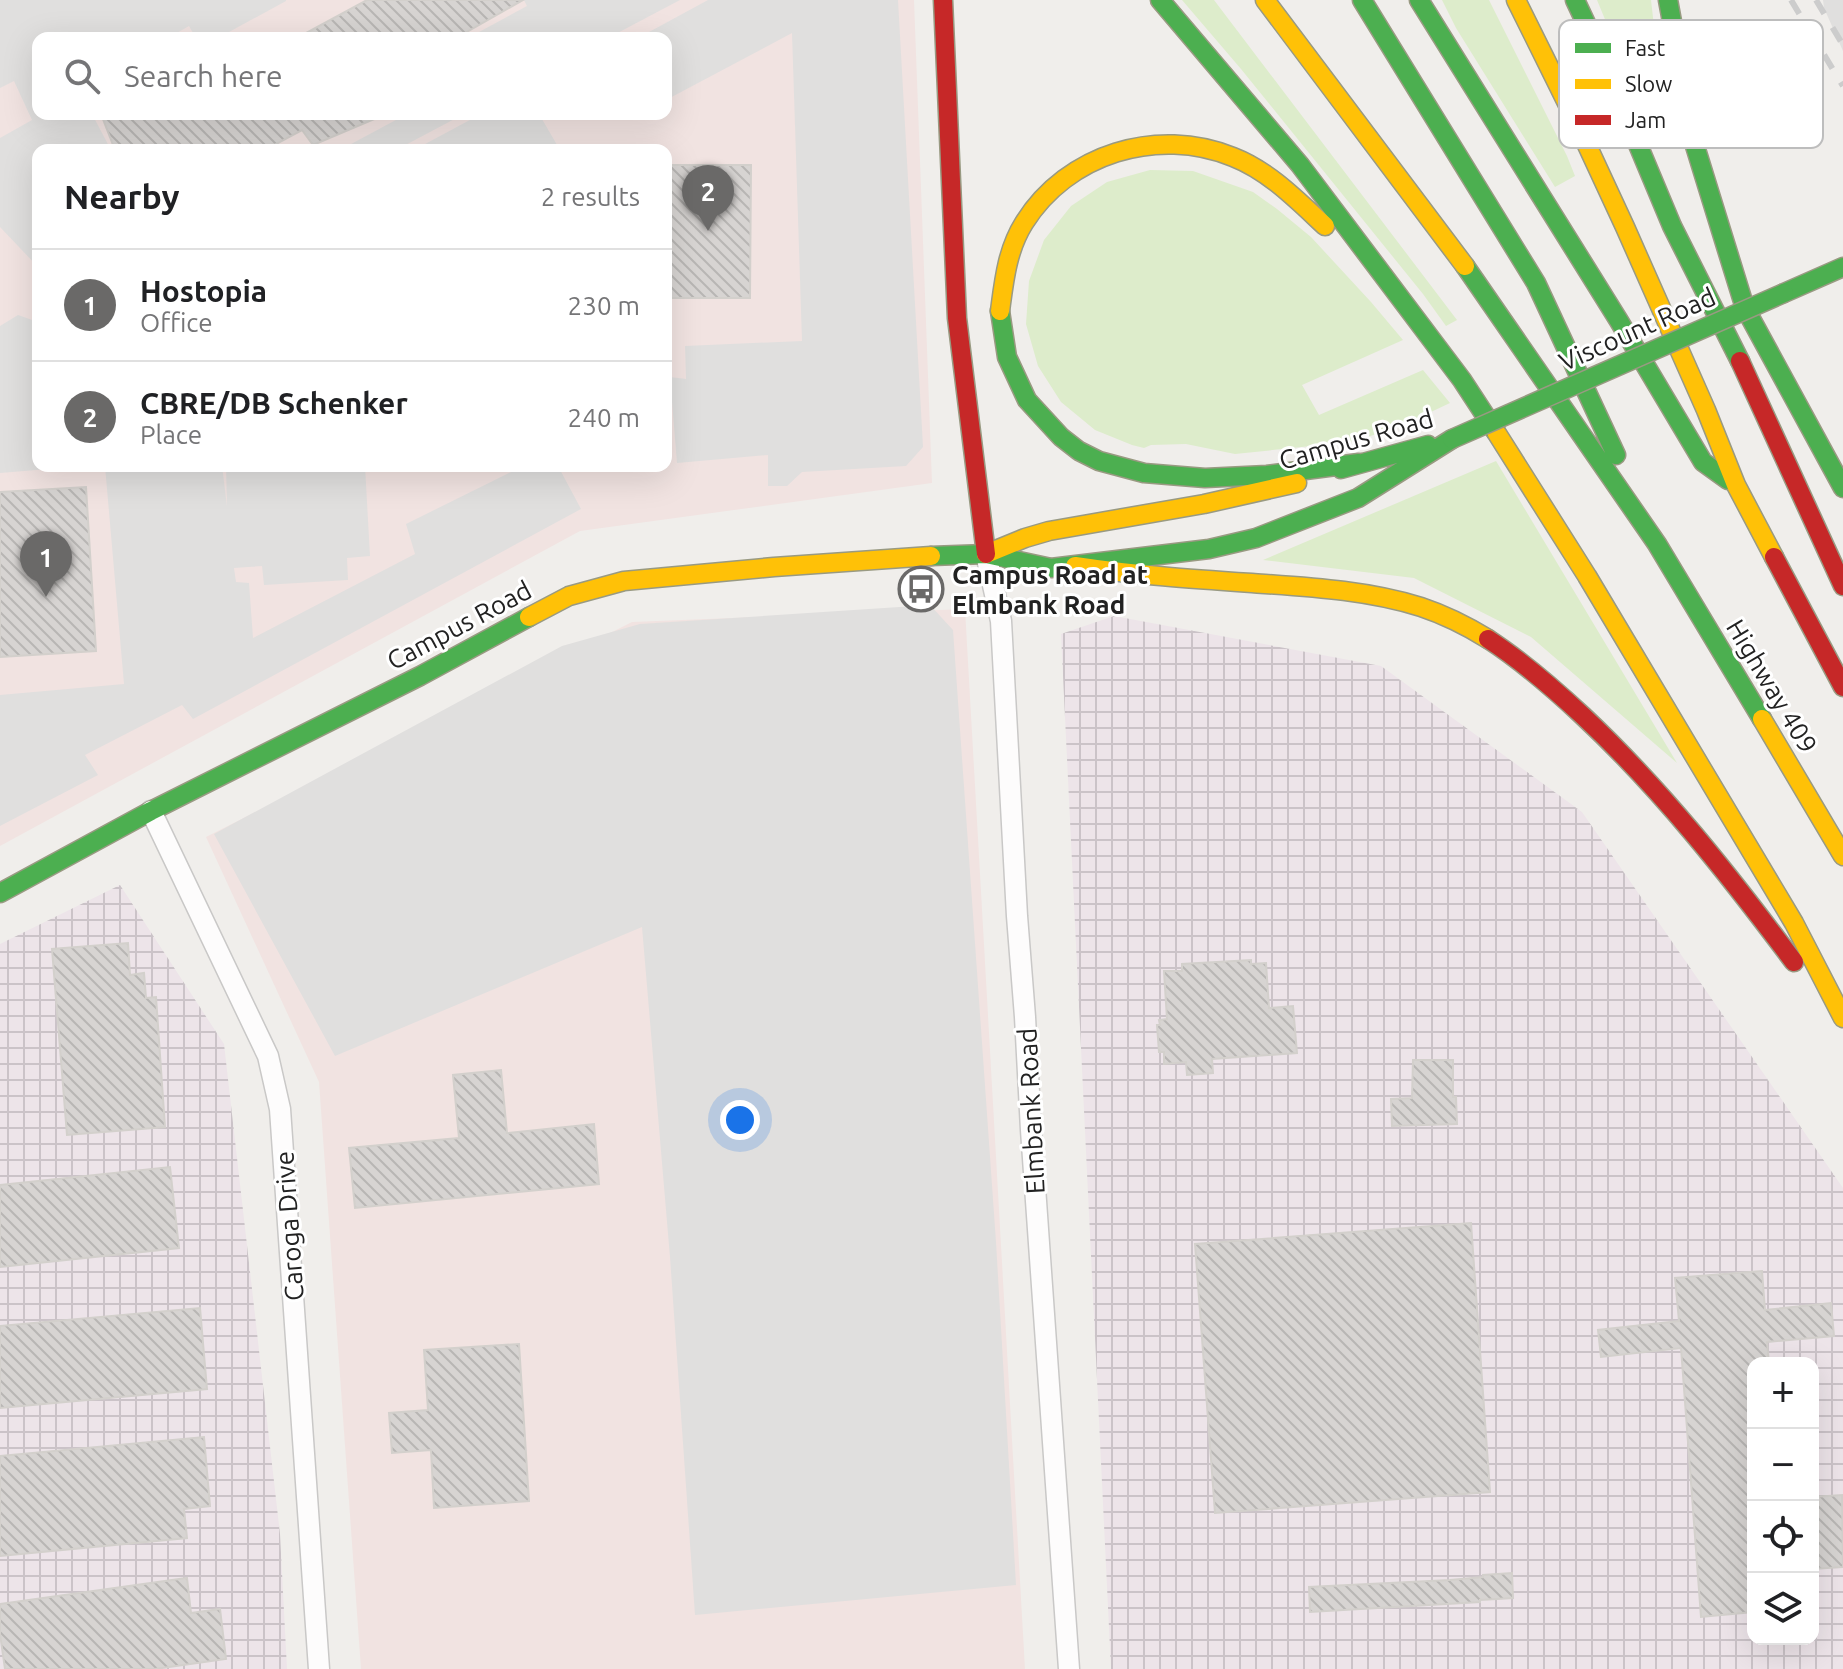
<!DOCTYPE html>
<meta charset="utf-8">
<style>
body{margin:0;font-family:Ubuntu,sans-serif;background:#f6f6f6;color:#202124}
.controls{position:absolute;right:24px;bottom:24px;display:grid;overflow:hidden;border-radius:16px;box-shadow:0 8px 32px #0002}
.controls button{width:72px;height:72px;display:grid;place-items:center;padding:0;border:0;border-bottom:2px solid #e0e0e0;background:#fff;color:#202124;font:40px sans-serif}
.you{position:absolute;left:740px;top:1120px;width:28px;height:28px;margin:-20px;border:6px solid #fff;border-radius:50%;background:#1a73e8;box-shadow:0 0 0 12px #1a73e833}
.badge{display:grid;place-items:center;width:52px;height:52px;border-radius:50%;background:#6a6968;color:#fff;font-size:26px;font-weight:700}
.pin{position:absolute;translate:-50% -66px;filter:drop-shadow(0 2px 4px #0008)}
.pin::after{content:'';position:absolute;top:42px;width:28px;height:24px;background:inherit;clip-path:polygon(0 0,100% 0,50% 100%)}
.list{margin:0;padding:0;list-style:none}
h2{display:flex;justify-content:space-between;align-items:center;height:104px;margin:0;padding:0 32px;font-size:34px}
h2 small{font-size:26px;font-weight:400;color:#757577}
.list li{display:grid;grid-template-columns:52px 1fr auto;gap:24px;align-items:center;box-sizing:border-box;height:112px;padding:0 32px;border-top:2px solid #e0e0e0}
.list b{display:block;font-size:30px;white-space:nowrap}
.list p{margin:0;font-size:26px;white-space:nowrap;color:#757577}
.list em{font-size:26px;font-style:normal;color:#757577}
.icon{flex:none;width:44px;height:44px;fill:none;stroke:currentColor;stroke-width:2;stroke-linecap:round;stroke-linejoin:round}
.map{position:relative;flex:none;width:1843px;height:1669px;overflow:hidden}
.search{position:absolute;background:#fff;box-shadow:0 8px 32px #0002;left:32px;top:32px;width:640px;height:88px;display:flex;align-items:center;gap:20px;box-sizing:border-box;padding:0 28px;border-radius:16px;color:#757577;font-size:30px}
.panel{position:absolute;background:#fff;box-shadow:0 8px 32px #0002;left:32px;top:144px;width:640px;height:328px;border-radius:16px}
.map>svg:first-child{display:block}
.commercial{fill:#f1e3e1;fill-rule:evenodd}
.industrial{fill:url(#industrial-grid);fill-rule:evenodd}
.grass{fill:#ddeccb}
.parking{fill:#e0dfde}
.building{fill:url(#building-back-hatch);stroke:#d3d0cc;stroke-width:2}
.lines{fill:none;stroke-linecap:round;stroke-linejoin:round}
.street-casing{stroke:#c9c8c7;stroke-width:23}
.fast-casing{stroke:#999a82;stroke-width:21}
.slow-casing{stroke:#999a82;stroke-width:21}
.jam-casing{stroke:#999a82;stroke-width:21}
.street{stroke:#fdfcfc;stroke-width:20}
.fast{stroke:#4caf50;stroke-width:18}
.slow{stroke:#ffc107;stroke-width:18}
.jam{stroke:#c62828;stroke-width:18}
.rail{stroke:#ccc;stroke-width:6;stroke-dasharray:16 16;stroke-linecap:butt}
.fast-bridge-casing{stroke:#999a82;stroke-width:21;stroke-linecap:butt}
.fast-bridge{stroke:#4caf50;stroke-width:18}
.labels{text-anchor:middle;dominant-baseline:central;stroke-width:6;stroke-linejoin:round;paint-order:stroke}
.street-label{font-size:26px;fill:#222;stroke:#fff}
.poi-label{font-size:26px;font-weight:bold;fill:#222;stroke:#fff;text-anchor:start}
.key{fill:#fff;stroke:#bdbdbd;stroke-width:2}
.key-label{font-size:22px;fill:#222}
</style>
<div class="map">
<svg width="1843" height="1669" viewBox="0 0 1843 1669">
<defs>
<pattern id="industrial-grid" width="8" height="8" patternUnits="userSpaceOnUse" patternTransform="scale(2)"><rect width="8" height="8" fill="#ede4e9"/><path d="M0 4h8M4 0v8" fill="none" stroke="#cbc3c8"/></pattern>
<pattern id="building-back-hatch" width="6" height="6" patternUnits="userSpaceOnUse" patternTransform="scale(2)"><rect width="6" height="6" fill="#d7d4d2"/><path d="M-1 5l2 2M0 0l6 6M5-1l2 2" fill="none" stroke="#b8b6b4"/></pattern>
</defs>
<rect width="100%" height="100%" fill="#f0eeeb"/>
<!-- commercial -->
<path class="commercial" d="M0 0H914L932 483 580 531 0 846ZM38 38H666V114H38ZM38 150H666V466H38Z
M965 609 1025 1669H361L319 1082 206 837 632 622Z"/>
<!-- industrial -->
<path class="industrial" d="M1114 616 1381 666 1582 812 1843 1188V1669H1111L1061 634ZM1753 1363H1813V1639H1753Z
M120 885 224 1044 280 1534 287 1669H0V944Z"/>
<!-- grass -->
<path class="grass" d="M1182 0H1214L1457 320 1446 326 1423 294 1241 69Z
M1442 0H1489L1567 156 1575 176 1555 187 1456 28Z
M1597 0H1651L1659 70 1671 130 1652 133Z
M1150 170 1193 171 1253 192 1277 209 1311 237 1371 302 1403 340 1302 385 1319 415 1423 370 1450 403 1397 428 1350 442 1235 454 1186 444 1151 445 1144 448 1132 445 1095 430 1061 402 1038 366 1026 324 1029 281 1044 240 1071 206 1107 182Z
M1496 461 1677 763 1531 637 1414 578 1263 560Z"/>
<!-- parking -->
<path class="parking" d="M0 0H286V1L218 38H196L189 26 168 38H38V114H92L111 150H38V267L0 227V138L32 120 14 81 0 88Z
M524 0H680L608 38H468L527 6Z
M708 0H898L923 447 906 466 802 472 787 486H768V455L677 463 670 377 686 379 685 346 802 341 792 33 666 100V38H638Z
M1823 0H1843V51L1824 8Z
M407 114H464L396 150H340Z
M481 114H539L560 150H414Z
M18 315 38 322V466H84L0 473V326Z
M105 466H222L227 506 226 466H365L370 556 347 558 348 580 264 585 262 566 234 568 236 582 249 583 253 638 415 554 406 524 523 466H558L581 509 193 719 182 705 85 755 98 775 0 826V695L124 684Z
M930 605 953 630 996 1242 1016 1585 695 1615 670 1257 642 927 335 1056 214 834 562 646 640 624Z"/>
<!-- building -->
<path class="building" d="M367 0H523L456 38H297Z
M101 114H386L313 145 302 130 265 150H115Z
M666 165H751L750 298H666Z
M86 487 96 651 0 657V492Z
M128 943 130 975 144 973 146 998 156 997 165 1127 67 1135 52 949Z
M1251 960V964L1266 963 1269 1008 1293 1006 1297 1053 1212 1059 1213 1073 1187 1075 1186 1062 1164 1064V1052H1159L1157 1025H1160L1159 1020 1167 1019 1164 971H1182V964Z
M1413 1060H1453V1097H1456L1457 1124 1392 1126 1391 1099 1412 1098Z
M501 1070 507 1133 594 1124 599 1184 355 1208 349 1148 459 1138 453 1075Z
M170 1167 179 1248 0 1267V1185Z
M1471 1223 1490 1492 1215 1513 1195 1244Z
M1762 1271 1765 1310 1831 1303 1834 1336 1767 1342 1769 1363H1753V1612L1701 1617 1681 1348 1601 1357 1598 1330 1679 1321 1675 1278Z
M200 1308 207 1389 0 1408V1326Z
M519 1344 529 1501 434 1508 431 1450 392 1453 389 1413 428 1410 424 1350Z
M204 1437 210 1506 184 1509 187 1538 0 1556V1456Z
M1842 1495 1843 1567 1813 1569V1497Z
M1512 1573 1513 1598 1480 1600V1602L1310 1612 1309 1587 1450 1580 1483 1577V1575Z
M187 1578 191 1613 220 1609 226 1659 155 1669H5L0 1634V1604Z"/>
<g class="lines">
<!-- street casing -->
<g class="street-casing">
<path id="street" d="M986 554 1001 621 1017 916 1025 1017 1031 1130 1069 1669
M151 811 268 1056 280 1109 319 1669"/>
</g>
<!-- fast casing -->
<g class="fast-casing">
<path id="fast" d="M1160 0 1300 165 1462 380 1496 432
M1362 0 1536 283 1616 455
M1419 0 1619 321 1703 462 1728 480
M1575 0 1598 49 1672 226 1740 361
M1668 0 1695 146 1745 308 1843 488
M1465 266 1657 544 1762 719
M1784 293 1843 267
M1000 311 1007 357 1027 400 1061 437 1079 451 1099 461 1144 473 1205 478 1267 475 1359 463
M1341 469 1428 445
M931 556 986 554 1051 568 1209 549 1256 538 1358 498 1452 439
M0 893 151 811 420 676 529 617"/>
</g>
<!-- slow casing -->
<g class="slow-casing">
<path id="slow" d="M1265 0 1465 266
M1516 0 1574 117 1625 227 1706 410 1736 485 1774 557
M1000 311C1004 281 1007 250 1024 223 1067 154 1157 126 1233 157 1269 171 1297 200 1325 226
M1496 432 1587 576 1794 923 1843 1018
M986 554 1025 538 1049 531 1204 504 1297 483
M1075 566C1134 575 1193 579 1252 583 1308 587 1367 590 1421 607 1445 615 1467 626 1488 639
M529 617 569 596 624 581 774 567 931 556
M1762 719 1843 856"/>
</g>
<!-- jam casing -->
<g class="jam-casing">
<path id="jam" d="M943 0 957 318 986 554
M1740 361 1843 586
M1774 557 1843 687
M1488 639C1522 661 1553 688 1583 716 1662 790 1729 875 1794 962"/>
</g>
<!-- street -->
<use href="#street" class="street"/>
<!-- fast -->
<use href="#fast" class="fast"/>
<!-- slow -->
<use href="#slow" class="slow"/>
<!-- jam -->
<use href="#jam" class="jam"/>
<!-- rail -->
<path class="rail" d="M1791 0 1843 86
M1816 0 1843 45"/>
<!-- fast-bridge casing -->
<g class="fast-bridge-casing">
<path id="fast-bridge" d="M1452 439 1784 293"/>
</g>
<!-- fast-bridge -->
<use href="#fast-bridge" class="fast-bridge"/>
</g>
<!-- icons -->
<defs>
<g id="bus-ring" transform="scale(2.3)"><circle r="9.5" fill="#fff" stroke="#6a6968" stroke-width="1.5"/><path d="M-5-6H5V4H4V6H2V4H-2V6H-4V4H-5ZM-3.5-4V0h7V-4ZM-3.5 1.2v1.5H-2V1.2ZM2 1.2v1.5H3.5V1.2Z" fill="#6a6968"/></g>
</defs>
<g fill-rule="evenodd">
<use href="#bus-ring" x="921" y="589"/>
</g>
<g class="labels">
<!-- street labels -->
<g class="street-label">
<text transform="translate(1637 329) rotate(-24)">Viscount Road</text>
<text transform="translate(1356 439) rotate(-16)">Campus Road</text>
<text transform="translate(459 625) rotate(-28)">Campus Road</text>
<text transform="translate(1772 686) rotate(59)">Highway 409</text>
<text transform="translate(1031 1111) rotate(-93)">Elmbank Road</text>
<text transform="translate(289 1226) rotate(-94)">Caroga Drive</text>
</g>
<!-- poi labels -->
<g class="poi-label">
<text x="952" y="574">Campus Road at<tspan x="952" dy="30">Elmbank Road</tspan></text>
</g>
</g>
<!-- legend -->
<rect x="1559" y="20" width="264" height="128" rx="12" class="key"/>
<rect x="1575" y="43" width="36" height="10" fill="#4caf50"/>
<rect x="1575" y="79" width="36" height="10" fill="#ffc107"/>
<rect x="1575" y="115" width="36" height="10" fill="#c62828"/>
<g class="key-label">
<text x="1625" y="56">Fast</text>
<text x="1625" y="92">Slow</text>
<text x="1625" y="128">Jam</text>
</g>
</svg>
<div class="controls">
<button>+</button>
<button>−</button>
<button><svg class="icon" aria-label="locate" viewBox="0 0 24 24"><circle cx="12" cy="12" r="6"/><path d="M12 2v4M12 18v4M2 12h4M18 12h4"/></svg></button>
<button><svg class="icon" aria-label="layers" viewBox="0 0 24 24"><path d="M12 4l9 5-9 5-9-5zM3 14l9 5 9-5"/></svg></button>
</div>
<div class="you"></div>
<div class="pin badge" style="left:46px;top:597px">1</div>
<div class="pin badge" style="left:708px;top:231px">2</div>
<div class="search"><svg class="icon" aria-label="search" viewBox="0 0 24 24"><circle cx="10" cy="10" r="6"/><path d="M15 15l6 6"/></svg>Search here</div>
<section class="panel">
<h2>Nearby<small>2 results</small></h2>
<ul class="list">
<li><span class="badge">1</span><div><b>Hostopia</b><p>Office</p></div><em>230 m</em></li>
<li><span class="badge">2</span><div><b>CBRE/DB Schenker</b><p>Place</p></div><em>240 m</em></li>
</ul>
</section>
</div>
